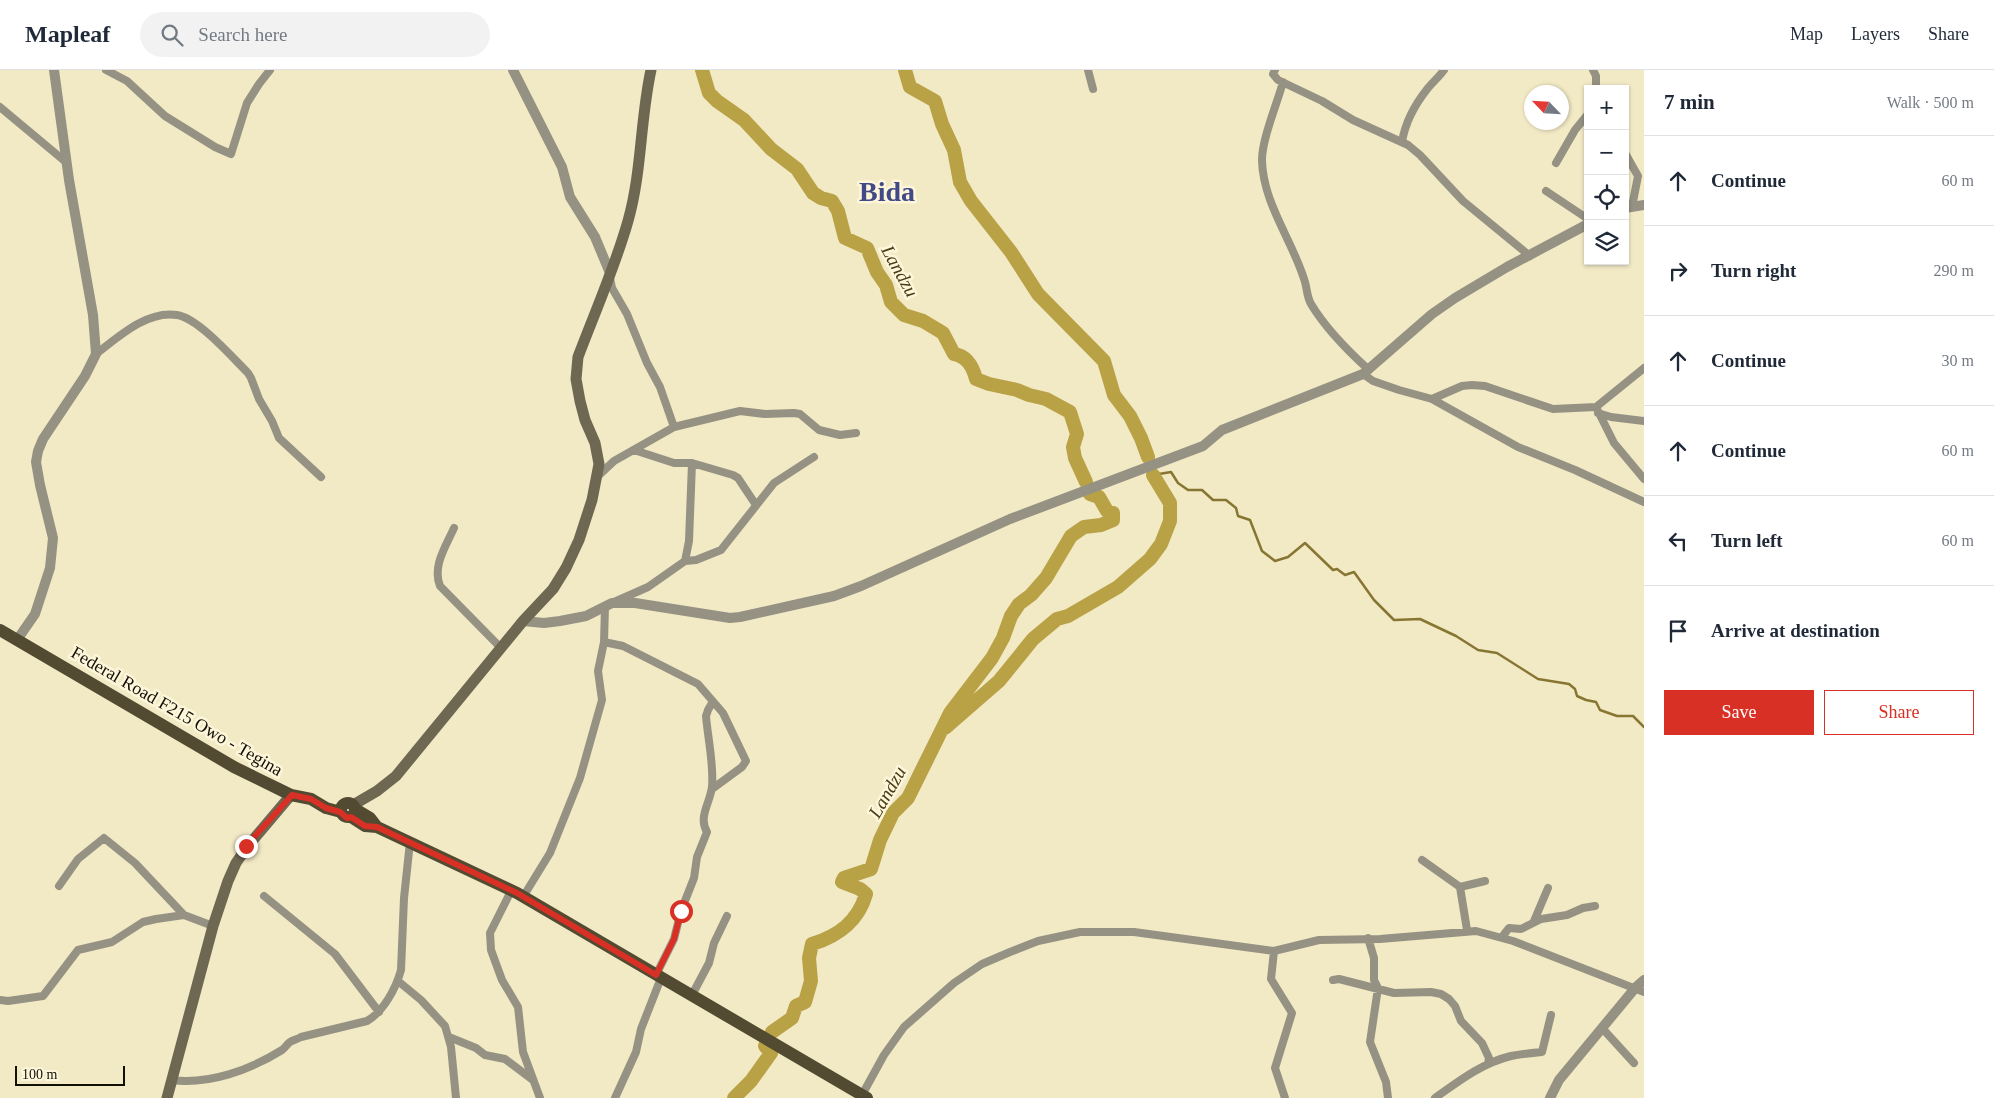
<!DOCTYPE html>
<meta charset="utf-8">
<style>
body{margin:0;font-family:Georgia,serif;background:#f2f2f3;color:#1f2937}
.controls{position:absolute;right:15px;top:15px;display:grid;overflow:hidden;border-radius:0px;box-shadow:0 1px 4px #0004}
.controls button{width:45px;height:45px;display:grid;place-items:center;padding:0;border:0;border-bottom:1px solid #e0e1e3;background:#fff;color:#1f2937;font:25px sans-serif}
.compass{position:absolute;left:1524px;top:15px;width:45px;height:45px;border-radius:50%;background:#fff;box-shadow:0 1px 4px #0004;rotate:295deg}
.scale{position:absolute;left:15px;bottom:12px;width:110px;box-sizing:border-box;padding-left:5px;border:2px solid #120f04;border-top:0;font-size:14px;line-height:18px;white-space:nowrap;color:#120f04;-webkit-text-stroke:4px #fef6da;paint-order:stroke}
.stop{position:absolute;width:15px;height:15px;margin:-11px;border:4px solid #d93025;border-radius:50%;background:#fff}
.stop.end{background:#d93025;border-color:#fff;box-shadow:0 1px 5px #0008}
.list{margin:0;padding:0;list-style:none}
h2{display:flex;justify-content:space-between;align-items:center;height:65px;margin:0;padding:0 20px;font-size:21px}
h2 small{font-size:16px;font-weight:400;color:#747a83}
.list li{display:grid;grid-template-columns:32px 1fr auto;gap:15px;align-items:center;box-sizing:border-box;height:90px;padding:0 20px;border-top:1px solid #e0e1e3}
.list b{display:block;font-size:19px;white-space:nowrap}
.list em{font-size:16px;font-style:normal;color:#747a83}
.actions{display:flex;gap:10px;padding:15px 20px}
.actions a{flex:1;padding:11px 0;border:1px solid #d93025;border-radius:0px;text-align:center;font-size:18px;color:#d93025}
.actions .main{background:#d93025;color:#fff}
.icon{flex:none;width:28px;height:28px;fill:none;stroke:currentColor;stroke-width:2;stroke-linecap:round;stroke-linejoin:round}
.map{position:relative;flex:none;width:1644px;height:1028px;overflow:hidden}
header{display:flex;align-items:center;gap:30px;box-sizing:border-box;height:70px;padding:0 25px;background:#fff;border-bottom:1px solid #e0e1e3}
header strong{font-size:24px}
nav{display:flex;gap:28px;margin-inline-start:auto;font-size:18px}
.search{width:350px;height:45px;background:#f2f2f3;display:flex;align-items:center;gap:12px;box-sizing:border-box;padding:0 18px;border-radius:28px;color:#747a83;font-size:19px}
main{display:flex}
aside{flex:1;background:#fff}
.map>svg:first-child{display:block}
.lines{fill:none;stroke-linecap:round;stroke-linejoin:round}
.stream{stroke:#877632;stroke-width:2.5}
.river{stroke:#b9a246;stroke-width:14}
.minor{stroke:#959283;stroke-width:8}
.tertiary{stroke:#959283;stroke-width:10}
.secondary{stroke:#6e6853;stroke-width:11}
.primary{stroke:#524b32;stroke-width:12}
.route{stroke:#d93025;stroke-width:6}
.labels{text-anchor:middle;dominant-baseline:central;stroke-width:5;stroke-linejoin:round;paint-order:stroke}
.street-label{font-size:18px;fill:#120f04;stroke:#fef6da}
.water-label{font-size:19px;font-style:italic;fill:#473d16;stroke:#fef6da}
.town-label{font-size:28px;font-weight:bold;fill:#414a86;stroke:#fef6da}
</style>
<header>
<strong>Mapleaf</strong>
<div class="search"><svg class="icon" aria-label="search" viewBox="0 0 24 24"><circle cx="10" cy="10" r="6"/><path d="M15 15l6 6"/></svg>Search here</div>
<nav><a>Map</a><a>Layers</a><a>Share</a></nav>
</header>
<main>
<div class="map">
<svg width="1644" height="1028" viewBox="0 0 1644 1028">
<rect width="100%" height="100%" fill="#f2e9c5"/>
<g class="lines">
<!-- stream -->
<path class="stream" d="M1153 405 1171 402 1178 413 1188 420H1202L1213 430H1226L1236 438 1238 446 1250 450 1262 481 1275 491 1288 487 1305 473 1333 500 1337 499 1345 505 1354 502 1374 530 1394 550 1420 549 1456 566 1478 580 1497 583 1538 609 1569 614 1575 619 1577 626 1586 630 1596 632 1600 640 1617 646H1633L1644 657"/>
<!-- river -->
<path class="river" d="M702 0 709 23 717 31 744 50 771 79 797 99 813 123 821 128 832 131 838 141 845 168 867 178 877 202 886 215 891 232 904 245 923 251 943 263 954 284C967 286 973 297 976 309L989 314 1017 320 1029 325 1046 329 1070 342 1077 364 1073 377 1075 388 1086 412
M905 0 910 17 935 31 942 54 954 80 960 112 971 131 1011 182 1038 224 1104 291 1114 325 1130 346 1141 368 1148 387
M945 658 999 611 1033 569 1057 549 1068 546 1118 517 1150 489 1161 474 1170 451V433L1153 405
M772 962 792 948 796 936 805 932 811 911 809 888 812 874C838 866 858 852 866 824L860 819 842 812 844 808 871 799 880 770 893 743 908 728 950 643 992 588 1003 568 1011 546 1019 534 1031 525 1046 508 1071 466 1084 457 1101 455 1113 450V443L1107 441 1099 427 1090 424
M734 1028 751 1011 771 983 765 976"/>
<!-- minor -->
<path class="minor" d="M106 0 127 11 165 46 215 77 231 84 247 33 259 14 270 0
M1088 0 1093 19
M1275 0 1273 4 1278 10 1322 31 1353 50 1408 75 1420 85 1463 131 1530 186
M1593 0 1596 6V19
M1283 12C1277 34 1262 69 1262 90 1263 134 1293 171 1305 212 1307 219 1307 227 1311 234 1326 259 1348 281 1369 300
M0 37 67 93
M1402 72C1405 53 1416 33 1428 18 1433 12 1439 7 1444 0
M1625 83 1638 106 1632 137
M1556 93 1575 60 1588 44
M1546 121 1588 149
M610 208 612 218 627 244 647 293 660 317 674 357
M96 284C118 267 147 240 177 245 198 248 232 287 248 303L251 308 259 329 272 351 279 368 321 407
M1363 304 1373 311 1399 320 1432 329 1518 377 1575 400 1644 432
M1432 329 1462 316 1472 315 1485 316 1553 339 1596 337 1644 298
M1596 337 1614 373 1644 409
M1598 343 1611 347 1644 351
M634 380 674 393H692L733 405 738 408 756 435
M598 406 614 391 674 357 740 341 765 344 794 343 800 344 819 360 840 365 856 363
M454 458C446 476 432 496 440 516L501 578
M685 491 689 471 692 393
M614 532 648 517 685 491 696 490 721 480 774 413 814 387
M605 537 604 572 623 576 698 614 723 643 746 691 742 697 712 719
M1422 790 1460 817 1467 860
M59 816 78 789 104 768 135 793 184 845
M1460 817 1485 811
M511 821 490 863 491 880 502 910 518 937 523 982 540 1028
M264 826 335 884 379 942
M523 827 550 783 580 708 602 630 598 601 604 572
M1534 851 1548 818
M1502 867 1509 858 1521 859 1541 849 1567 845 1583 838 1595 836
M1368 868 1374 888V910L1378 918 1370 972 1386 1012 1388 1028
M1274 881 1271 909 1292 943 1275 998 1285 1028
M656 905 674 869 681 841 694 808 697 787 707 762C698 747 710 733 712 717 714 694 708 670 706 646L708 640 712 633
M1333 910 1339 909 1394 923 1431 922 1441 924 1449 929 1455 936 1461 951 1482 973 1489 988 1488 994
M398 911 421 930 445 956 451 977 456 1028
M692 925 709 893 714 873 727 846
M0 930 8 931 43 926 78 880 112 872 143 852 156 849 184 845 213 856
M1602 958 1634 993
M449 967 476 978 485 985 505 989 533 1010
M171 1010C209 1015 250 1000 282 980 285 978 287 974 290 972 293 970 298 969 301 967L367 951C384 941 396 918 401 900L404 828 410 772
M862 1025 884 985 904 957 954 913 982 894 1010 882 1038 871 1080 862H1134L1274 881 1319 870 1380 869 1476 861 1513 871 1644 922
M615 1028 636 982 641 959 661 908
M1435 1028C1459 1011 1482 993 1511 986 1521 984 1532 983 1542 982L1551 945"/>
<!-- tertiary -->
<path class="tertiary" d="M513 0 562 97 570 127 595 167 610 203
M1625 138 1644 135
M523 551 544 553 560 551 586 546 612 533H635L730 548 740 547 834 526 861 516 1010 449 1203 376 1222 360 1363 304 1432 244 1455 228 1507 197 1588 154
M17 570 35 544 50 498 53 468 40 415 36 392 38 381 43 369 85 306 96 284 93 245 69 110 54 0
M1550 1028 1559 1010 1636 917 1644 910"/>
<!-- secondary -->
<path class="secondary" d="M353 735 377 721 396 706 523 551 553 519 566 498 579 470 592 430 599 394 595 373 585 350 580 331 576 309 578 287C595 242 615 197 628 151 642 102 640 50 651 0
M167 1028 213 856 228 811 236 793 247 777 291 725"/>
<!-- primary -->
<path class="primary" d="M0 560 234 697 291 725 311 729 326 738 341 742
M341 740a7 7 0 1 1 14 0a7 7 0 1 1-14 0Z
M355 739 370 748 377 757 517 823 867 1028
M351 747 365 756 377 757"/>
</g>
<g class="lines">
<!-- route -->
<path class="route" d="M246 776 292 725 311 729 326 738 340 742 347 748 351 747 365 756 377 757 517 823 656 905 674 869 681 841"/>
</g>
<g class="labels">
<!-- street labels -->
<g class="street-label">
<text transform="translate(177 641) rotate(30)">Federal Road F215 Owo - Tegina</text>
</g>
<!-- water labels -->
<g class="water-label">
<text transform="translate(900 201) rotate(61)">Landzu</text>
<text transform="translate(887 722) rotate(-60)">Landzu</text>
</g>
<!-- town labels -->
<g class="town-label">
<text x="887" y="121">Bida</text>
</g>
</g>
</svg>
<div class="controls">
<button>+</button>
<button>−</button>
<button><svg class="icon" aria-label="locate" viewBox="0 0 24 24"><circle cx="12" cy="12" r="6"/><path d="M12 2v4M12 18v4M2 12h4M18 12h4"/></svg></button>
<button><svg class="icon" aria-label="layers" viewBox="0 0 24 24"><path d="M12 4l9 5-9 5-9-5zM3 14l9 5 9-5"/></svg></button>
</div>
<svg class="compass" viewBox="-18 -18 36 36"><path d="M0-13l5 13h-10z" fill="#e53935"/><path d="M0 13l5-13h-10z" fill="#747a83"/></svg>
<div class="scale">100 m</div>
<div class="stop" style="left:681px;top:841px"></div>
<div class="stop end" style="left:246px;top:776px"></div>
</div>
<aside>
<h2>7 min<small>Walk · 500 m</small></h2>
<ul class="list">
<li><svg class="icon" aria-label="ahead" viewBox="0 0 24 24"><path d="M12 20V5M6 11l6-6 6 6"/></svg><div><b>Continue</b></div><em>60 m</em></li>
<li><svg class="icon" aria-label="right" viewBox="0 0 24 24"><path d="M7 20v-9h11M14 6l5 5-5 5"/></svg><div><b>Turn right</b></div><em>290 m</em></li>
<li><svg class="icon" aria-label="ahead" viewBox="0 0 24 24"><path d="M12 20V5M6 11l6-6 6 6"/></svg><div><b>Continue</b></div><em>30 m</em></li>
<li><svg class="icon" aria-label="ahead" viewBox="0 0 24 24"><path d="M12 20V5M6 11l6-6 6 6"/></svg><div><b>Continue</b></div><em>60 m</em></li>
<li><svg class="icon" aria-label="left" viewBox="0 0 24 24"><path d="M17 20v-9H6M10 6l-5 5 5 5"/></svg><div><b>Turn left</b></div><em>60 m</em></li>
<li><svg class="icon" aria-label="arrive" viewBox="0 0 24 24"><path d="M6 21V4h12l-3 4 3 4H6"/></svg><div><b>Arrive at destination</b></div></li>
</ul>
<div class="actions"><a class="main">Save</a><a>Share</a></div>
</aside>
</main>
